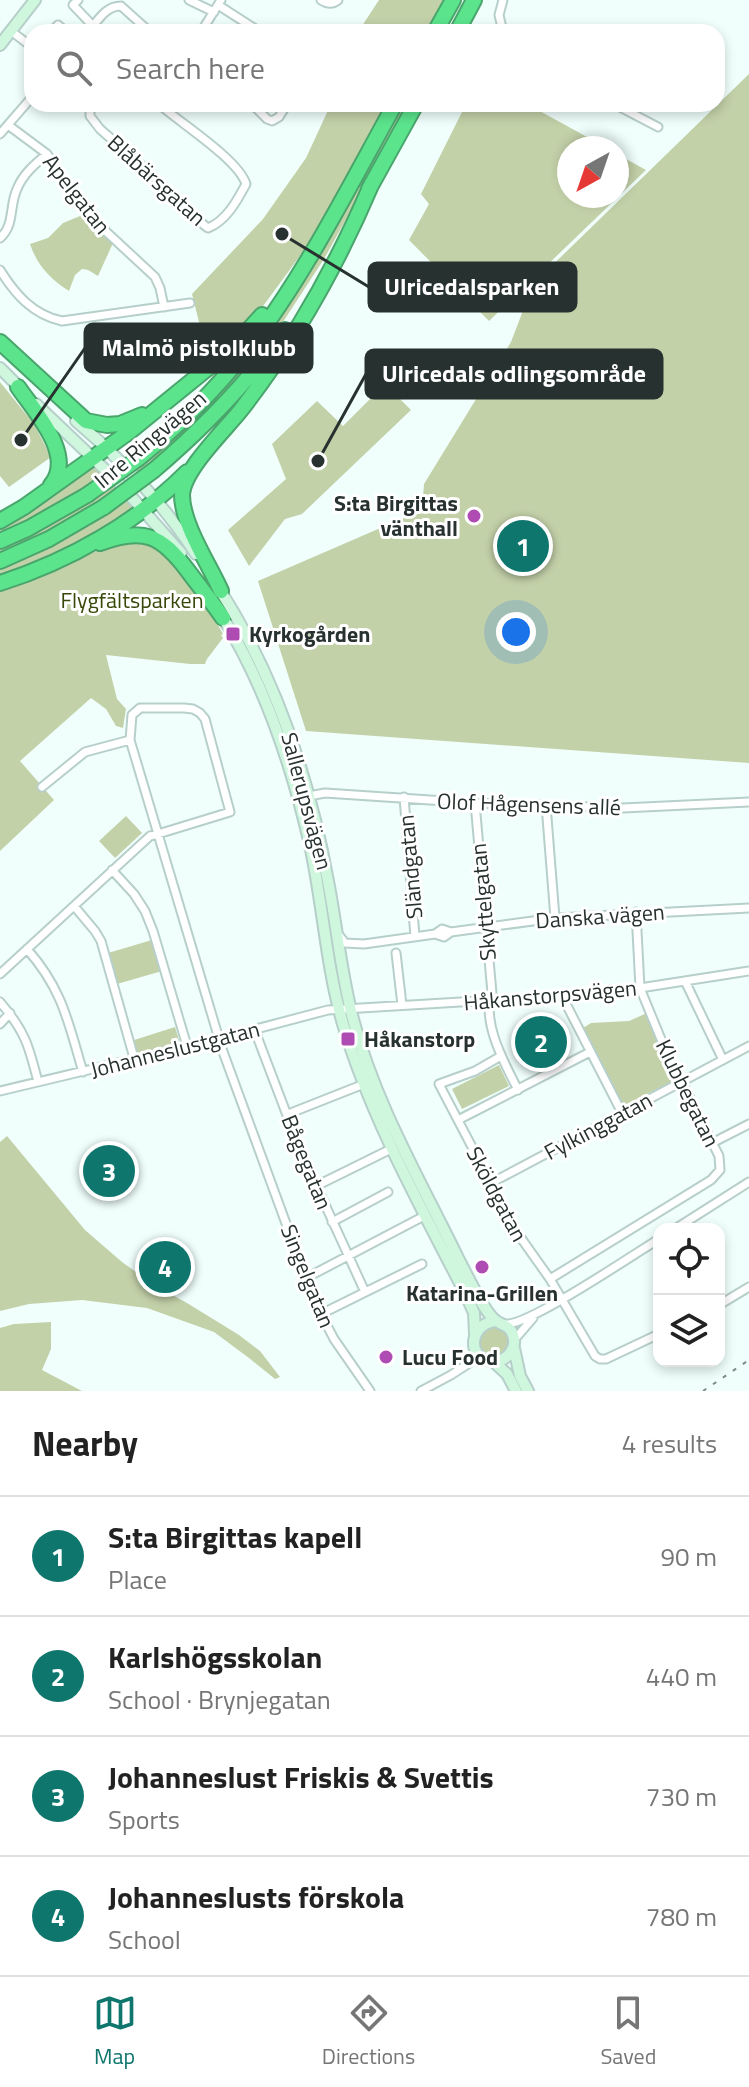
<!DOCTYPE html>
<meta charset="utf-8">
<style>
body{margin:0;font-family:"Titillium Web",sans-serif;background:#f6f6f6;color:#222}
.controls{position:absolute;right:24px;bottom:24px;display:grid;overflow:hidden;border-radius:16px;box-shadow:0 4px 12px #0003}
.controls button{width:72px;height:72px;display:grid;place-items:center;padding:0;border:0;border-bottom:2px solid #e0e0e0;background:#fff;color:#222;font:40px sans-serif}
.compass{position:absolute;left:557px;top:136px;width:72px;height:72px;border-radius:50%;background:#fff;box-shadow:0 4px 12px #0003;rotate:220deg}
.you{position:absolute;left:516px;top:632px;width:28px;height:28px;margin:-20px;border:6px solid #fff;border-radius:50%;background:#1a73e8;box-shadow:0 0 0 12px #1a73e833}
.badge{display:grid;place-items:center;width:52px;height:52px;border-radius:50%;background:#0f766e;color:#fff;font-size:26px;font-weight:700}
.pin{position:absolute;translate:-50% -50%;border:4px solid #fff;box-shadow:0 2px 8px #0006}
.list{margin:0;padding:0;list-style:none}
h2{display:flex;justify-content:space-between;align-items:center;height:104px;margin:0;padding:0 32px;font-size:34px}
h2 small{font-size:26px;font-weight:400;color:#767676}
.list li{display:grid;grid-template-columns:52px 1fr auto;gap:24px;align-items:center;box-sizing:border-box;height:120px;padding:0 32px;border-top:2px solid #e0e0e0}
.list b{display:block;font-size:30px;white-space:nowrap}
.list p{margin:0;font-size:26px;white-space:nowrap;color:#767676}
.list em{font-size:26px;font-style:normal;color:#767676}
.icon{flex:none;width:44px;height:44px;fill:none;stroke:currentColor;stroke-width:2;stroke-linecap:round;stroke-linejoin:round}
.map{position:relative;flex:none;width:749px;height:1391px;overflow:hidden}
.search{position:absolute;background:#fff;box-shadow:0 4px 12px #0003;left:24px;right:24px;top:24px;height:88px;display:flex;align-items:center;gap:20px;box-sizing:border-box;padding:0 28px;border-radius:24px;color:#767676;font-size:30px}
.sheet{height:584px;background:#fff}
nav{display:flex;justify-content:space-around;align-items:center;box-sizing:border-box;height:112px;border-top:2px solid #e0e0e0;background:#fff;font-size:22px;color:#767676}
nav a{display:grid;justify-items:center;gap:4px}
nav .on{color:#0f766e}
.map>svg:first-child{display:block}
.green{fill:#c3d1a9}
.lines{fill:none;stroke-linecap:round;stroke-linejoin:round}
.street-casing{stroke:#b7cfca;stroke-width:11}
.secondary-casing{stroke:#b7cfca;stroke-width:14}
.highway-casing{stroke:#49a56c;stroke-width:18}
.street{stroke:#fff;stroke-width:7}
.secondary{stroke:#cef7dd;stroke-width:10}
.highway{stroke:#5ce48d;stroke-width:14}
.rail{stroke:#808c8a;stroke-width:2;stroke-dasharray:4 8;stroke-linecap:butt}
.highway-bridge-casing{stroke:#49a56c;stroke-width:18;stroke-linecap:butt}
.highway-bridge{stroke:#5ce48d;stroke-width:14}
.poi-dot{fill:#af4cb3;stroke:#fff;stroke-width:3}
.labels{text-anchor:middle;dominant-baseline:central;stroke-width:6;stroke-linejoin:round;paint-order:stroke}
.street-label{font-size:22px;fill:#27312f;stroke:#fff}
.poi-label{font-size:22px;font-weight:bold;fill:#27312f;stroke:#fff;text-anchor:start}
.park-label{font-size:22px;fill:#374808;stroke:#fff}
.leader{fill:none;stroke:#27312f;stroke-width:3}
.callout-dot{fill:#27312f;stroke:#fff;stroke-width:3}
.callout{fill:#27312f;stroke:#27312f;stroke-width:3}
.callout-label{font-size:24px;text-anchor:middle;font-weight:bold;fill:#fff}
</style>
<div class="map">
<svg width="749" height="1391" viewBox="0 0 749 1391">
<rect width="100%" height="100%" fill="#f0fffc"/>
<!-- green -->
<path class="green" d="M379 0H445L428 32H358Z
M749 74V763L306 731 258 581 422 510 424 484 511 342 533 284Z
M331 104H387L305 249 250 324 216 352 204 342 192 294 263 219 306 158Z
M400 104H410L324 259 264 351 257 345Z
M466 104H527L607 148H569V196H617V154L646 170 489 321 409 240 429 204 421 194Z
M85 214 113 243 98 276 88 270 82 269 75 275 69 291C50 279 37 265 30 244L48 238 63 223Z
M253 349 261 355 225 396 140 474 133 468Z
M0 382 34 424 51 457 9 487 0 476Z
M385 384 411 410 302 514 285 519 249 566 228 530 286 479 272 444 317 401 343 426Z
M91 465 104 477 42 515 0 535V525Z
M111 485 118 492 59 528 0 556V546Z
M125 499 135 510 101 533 0 580V567Z
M134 540 144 541 163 549 205 601 223 634 221 635 223 638 207 659 205 664H190L106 655 117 699 126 709 123 728 116 726 106 709 91 698 20 761 54 800 0 851V589L100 550Z
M126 816 142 833 115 858 99 841Z
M152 940 162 971 117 984 108 953Z
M647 1013 677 1079 621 1107 583 1028 591 1023 629 1021Z
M175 1027 180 1043 136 1056 131 1041Z
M499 1065 509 1086 462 1109 452 1089Z
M7 1136 85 1230 122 1262 154 1285 187 1303 239 1335 260 1351 280 1377 275 1379 249 1358 214 1332 147 1308 82 1300 29 1304 0 1311V1142Z
M51 1322V1349L42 1370 82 1391H0V1328L14 1324Z
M500 1325 511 1337 506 1352C483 1363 470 1344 489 1326Z"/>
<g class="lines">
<!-- street casing -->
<g class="street-casing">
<path id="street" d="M78 0 73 5 93 26
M189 0 214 12
M321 0C327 4 332 5 338 0
M218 5 260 32
M53 30 58 25 66 32
M11 31 32 47
M88 32C98 21 105 6 121 6L150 32
M201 32 221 0
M503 32 499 15 503 0
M90 104V116L100 129 150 173 204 225 208 228C226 221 237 201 246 184 238 159 180 123 159 104
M252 104 267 119 272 121 279 117 287 104
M614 104 658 127
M8 125 47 154 66 183 99 225 155 277 160 288 164 307
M0 134 32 97
M0 238C15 225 9 206 17 189 23 174 35 164 47 154
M0 270C15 294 33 315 62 321L190 303
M42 787 85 752 130 740
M309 796 325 793 475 803 623 808 749 802
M404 797 415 937
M475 803 492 993C481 1022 505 1064 518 1090
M546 805 555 918
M112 870 134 894 145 911 153 931 187 1046
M74 906 95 931 101 941 134 1058
M338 934 345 943 364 944 435 934 444 937 451 932
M435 934 442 929 451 932 555 918 749 908
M27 949C63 990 68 1022 83 1072
M396 953 402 1005
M0 974 150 836 158 834 230 812 205 719 200 713 193 709 184 708H140L132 715 130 740 222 1049 306 1278 321 1314 334 1339 370 1391
M685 981 723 1060
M562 996 622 1113
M0 1002C25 1031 29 1046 38 1082
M0 1024 10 1013
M256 1029 258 1039 301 1152 365 1292
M501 1056 475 1071 439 1084 516 1231 550 1279 595 1356 600 1359H606L659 1334
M0 1091 218 1039 328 1010 562 996 640 988 749 971
M288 1114 364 1084
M458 1120 590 1052
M712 1143 749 1124
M491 1183 749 1046
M316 1186 391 1149
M332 1222 388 1192
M675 1229 749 1182
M306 1278 426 1215
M550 1279 711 1180 720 1170 719 1156 663 1044 640 988 636 912
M719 1305 749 1287
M321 1314 422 1264
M505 1324C527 1327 634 1254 659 1239
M515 1339 533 1318
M421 1391 451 1375 477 1358H483"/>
</g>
<!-- secondary casing -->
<g class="secondary-casing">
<path id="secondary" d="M0 45 35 0
M0 368 22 390
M36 404 119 483 181 553
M76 421C122 460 163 503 196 554
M218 587C276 677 309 777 328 881 337 927 341 974 353 1019 375 1103 420 1180 458 1258 465 1271 484 1312 495 1320 502 1326 510 1325 513 1335 518 1349 505 1364 490 1361 465 1356 471 1323 496 1321
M220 613C264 682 292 766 310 845 323 904 326 966 343 1024 372 1120 421 1207 466 1295L474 1313 475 1334
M514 1348 520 1376 528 1391
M494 1362 507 1374 516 1391"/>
</g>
<!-- highway casing -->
<g class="highway-casing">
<path id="highway" d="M435 32 453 0
M457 32 474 0
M369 189 416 104
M0 342 86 421 107 425 120 424 142 415
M18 387C35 412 76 456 51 485
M139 458C179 426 215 390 247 350 304 277 350 185 395 104
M154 470C203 428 248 383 285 330
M0 521 24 507 129 432 230 350 262 315
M0 541 29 528 87 495
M100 543C144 527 161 535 188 571 200 587 212 602 223 618
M0 561 49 539 104 507
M0 583C69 561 136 523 187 472
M221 591C209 564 182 524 182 495 183 470 224 431 240 411 294 342 338 263 372 183"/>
</g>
<!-- street -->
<use href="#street" class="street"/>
<!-- secondary -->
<use href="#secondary" class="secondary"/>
<!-- highway -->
<use href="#highway" class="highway"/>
<!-- rail -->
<path class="rail" d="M703 1391 749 1360"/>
<!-- highway-bridge casing -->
<g class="highway-bridge-casing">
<path id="highway-bridge" d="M87 495 139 458
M104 507 154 470"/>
</g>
<!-- highway-bridge -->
<use href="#highway-bridge" class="highway-bridge"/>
</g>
<!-- markers -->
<g class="poi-dot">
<circle cx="474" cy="516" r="8"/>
<rect x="225" y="626" width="16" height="16" rx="4"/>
<rect x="340" y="1031" width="16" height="16" rx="4"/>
<circle cx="482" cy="1267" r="8"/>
<circle cx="386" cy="1357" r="8"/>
</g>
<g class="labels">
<!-- street labels -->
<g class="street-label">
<text transform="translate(157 180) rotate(42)">Blåbärsgatan</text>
<text transform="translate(77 194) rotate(52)">Apelgatan</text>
<text transform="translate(150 439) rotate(-40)">Inre Ringvägen</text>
<text transform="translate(307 801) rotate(75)">Sallerupsvägen</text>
<text transform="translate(529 804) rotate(2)">Olof Hågensens allé</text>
<text transform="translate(410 867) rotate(-95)">Sländgatan</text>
<text transform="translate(483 902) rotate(-95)">Skyttelgatan</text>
<text transform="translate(600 916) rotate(-4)">Danska vägen</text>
<text transform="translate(550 995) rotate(-5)">Håkanstorpsvägen</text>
<text transform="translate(175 1049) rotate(-14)">Johanneslustgatan</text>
<text transform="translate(688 1093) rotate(64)">Klubbegatan</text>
<text transform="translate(598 1126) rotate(-28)">Fylkinggatan</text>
<text transform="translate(307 1162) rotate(68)">Bågegatan</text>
<text transform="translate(497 1194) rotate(62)">Sköldgatan</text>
<text transform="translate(308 1276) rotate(68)">Singelgatan</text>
</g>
<!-- poi labels -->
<g class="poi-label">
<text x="458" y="503" text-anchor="end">S:ta Birgittas<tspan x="458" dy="25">vänthall</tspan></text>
<text x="249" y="634">Kyrkogården</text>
<text x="364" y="1039">Håkanstorp</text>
<text x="482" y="1293" text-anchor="middle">Katarina-Grillen</text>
<text x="402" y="1357">Lucu Food</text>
</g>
<!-- park labels -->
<g class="park-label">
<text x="132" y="600">Flygfältsparken</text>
</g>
</g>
<!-- callouts -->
<path class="leader" d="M282 234L369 287M21 440L85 348M318 461L366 374"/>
<g class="callout-dot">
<circle cx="282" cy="234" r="8"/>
<circle cx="21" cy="440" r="8"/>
<circle cx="318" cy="461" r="8"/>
</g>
<g class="callout">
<rect x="369" y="263" width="207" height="48" rx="8"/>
<rect x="85" y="324" width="227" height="48" rx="8"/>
<rect x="366" y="350" width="296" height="48" rx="8"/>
</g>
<g class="callout-label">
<text x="472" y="295">Ulricedalsparken</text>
<text x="199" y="356">Malmö pistolklubb</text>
<text x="514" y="382">Ulricedals odlingsområde</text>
</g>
</svg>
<div class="controls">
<button><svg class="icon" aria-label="locate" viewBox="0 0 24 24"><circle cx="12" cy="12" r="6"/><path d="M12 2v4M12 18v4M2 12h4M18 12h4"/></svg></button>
<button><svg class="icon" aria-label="layers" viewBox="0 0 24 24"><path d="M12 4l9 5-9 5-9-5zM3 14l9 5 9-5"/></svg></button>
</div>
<svg class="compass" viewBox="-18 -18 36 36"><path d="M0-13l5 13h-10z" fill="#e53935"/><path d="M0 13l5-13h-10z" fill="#767676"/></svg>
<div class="you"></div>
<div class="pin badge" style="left:523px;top:546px">1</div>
<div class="pin badge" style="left:541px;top:1042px">2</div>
<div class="pin badge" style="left:109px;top:1171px">3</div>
<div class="pin badge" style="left:165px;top:1267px">4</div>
<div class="search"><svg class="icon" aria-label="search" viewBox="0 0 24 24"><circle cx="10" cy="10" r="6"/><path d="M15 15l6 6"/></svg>Search here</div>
</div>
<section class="sheet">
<h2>Nearby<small>4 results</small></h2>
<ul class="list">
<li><span class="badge">1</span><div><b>S:ta Birgittas kapell</b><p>Place</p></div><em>90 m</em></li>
<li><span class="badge">2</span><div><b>Karlshögsskolan</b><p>School · Brynjegatan</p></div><em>440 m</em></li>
<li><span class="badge">3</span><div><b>Johanneslust Friskis &amp; Svettis</b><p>Sports</p></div><em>730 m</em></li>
<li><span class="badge">4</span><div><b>Johanneslusts förskola</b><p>School</p></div><em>780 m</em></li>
</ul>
</section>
<nav>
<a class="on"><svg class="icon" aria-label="map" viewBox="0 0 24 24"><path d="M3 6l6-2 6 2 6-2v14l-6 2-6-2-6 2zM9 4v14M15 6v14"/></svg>Map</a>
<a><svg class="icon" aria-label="directions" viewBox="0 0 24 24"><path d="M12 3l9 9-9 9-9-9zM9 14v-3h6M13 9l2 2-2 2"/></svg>Directions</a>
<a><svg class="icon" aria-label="saved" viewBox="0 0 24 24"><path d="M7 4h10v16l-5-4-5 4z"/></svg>Saved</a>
</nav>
